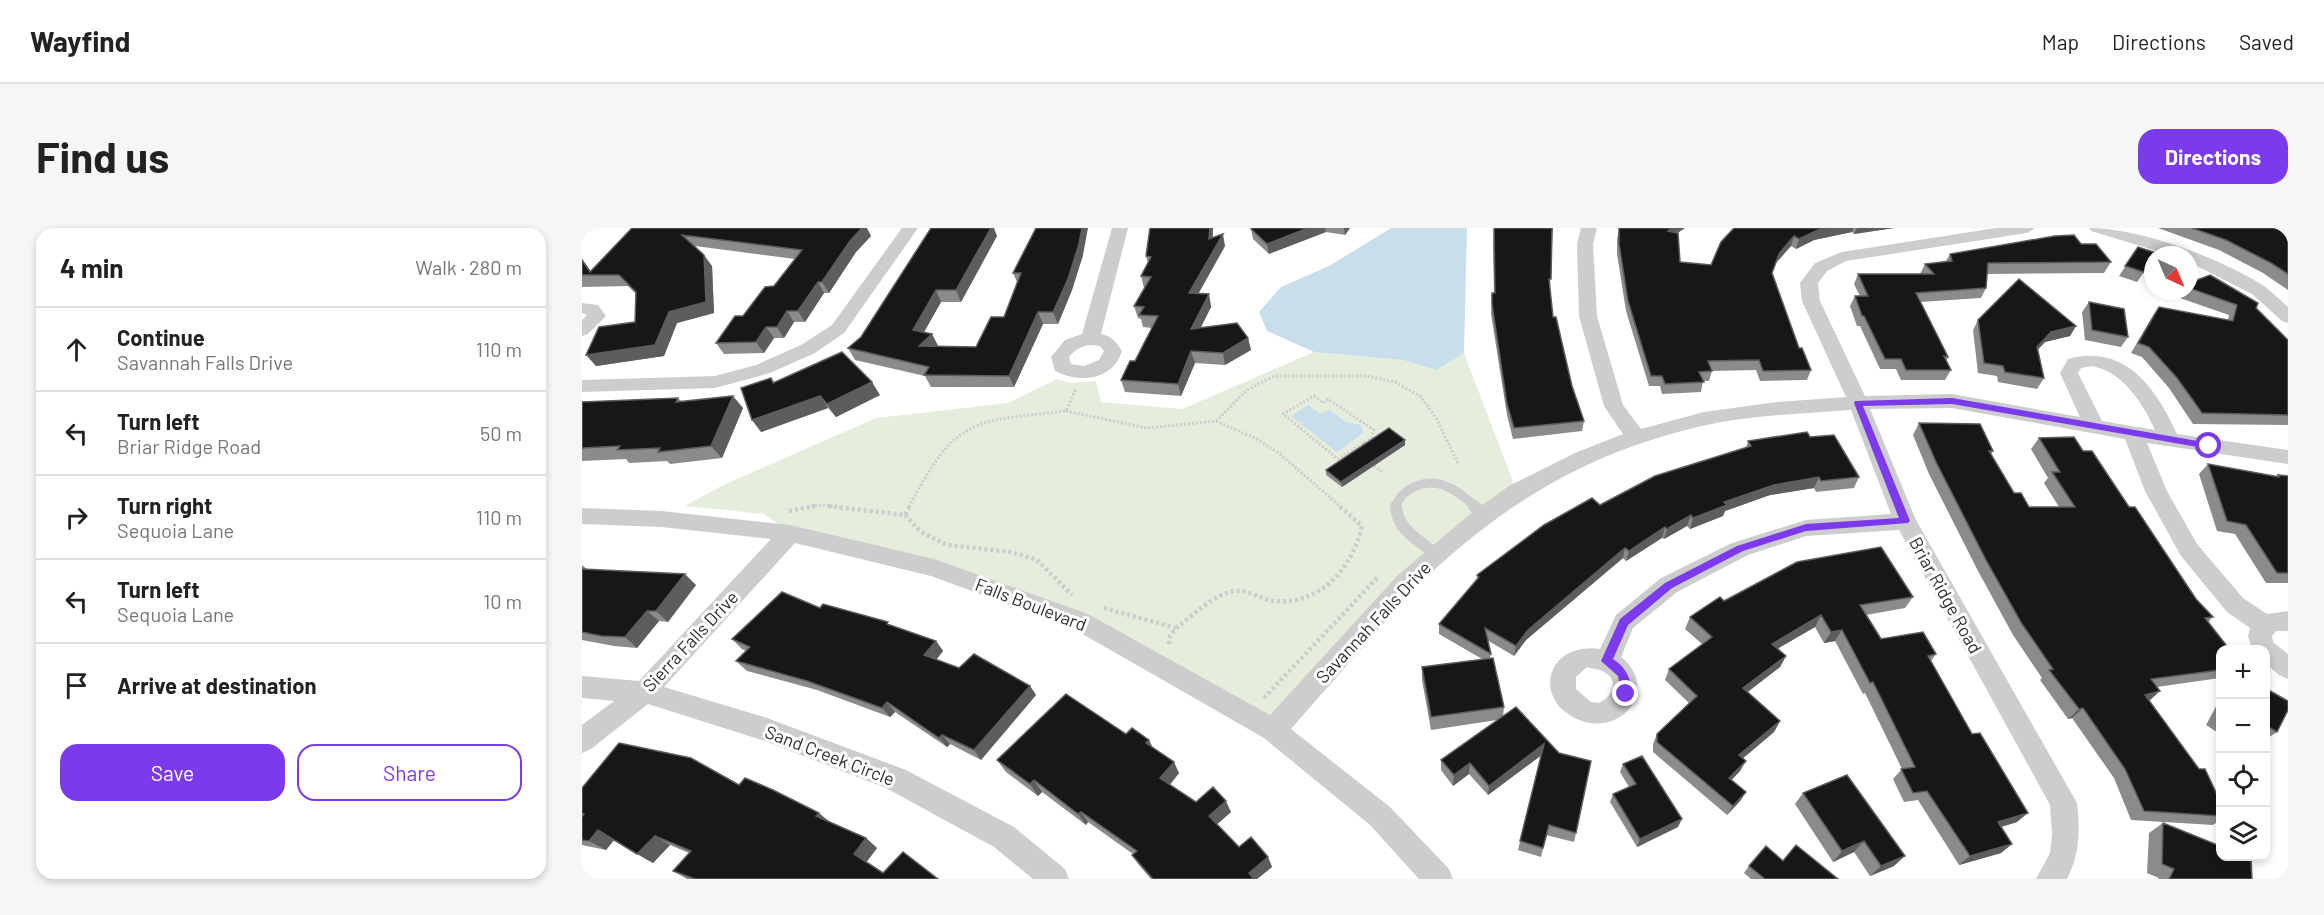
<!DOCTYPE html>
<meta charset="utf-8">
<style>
body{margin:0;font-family:Barlow,sans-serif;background:#f6f6f6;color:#222}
.controls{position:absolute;right:18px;bottom:18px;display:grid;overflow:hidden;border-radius:12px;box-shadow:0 3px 9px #0003}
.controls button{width:54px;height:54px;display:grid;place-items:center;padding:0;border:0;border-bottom:2px solid #e0e0e0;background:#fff;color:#222;font:30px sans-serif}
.compass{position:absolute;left:1562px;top:18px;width:54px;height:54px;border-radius:50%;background:#fff;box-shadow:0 3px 9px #0003;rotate:136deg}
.stop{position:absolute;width:18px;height:18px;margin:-14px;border:4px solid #7c3aed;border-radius:50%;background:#fff}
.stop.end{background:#7c3aed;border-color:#fff;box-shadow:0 2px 6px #0008}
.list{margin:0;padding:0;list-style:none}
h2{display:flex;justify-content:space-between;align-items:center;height:78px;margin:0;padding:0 24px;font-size:26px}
h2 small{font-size:20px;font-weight:400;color:#767676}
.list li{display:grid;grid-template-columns:39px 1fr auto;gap:18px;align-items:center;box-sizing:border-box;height:84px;padding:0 24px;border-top:2px solid #e0e0e0}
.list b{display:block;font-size:22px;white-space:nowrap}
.list p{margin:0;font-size:20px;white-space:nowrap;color:#767676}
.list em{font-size:20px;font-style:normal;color:#767676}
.actions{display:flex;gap:12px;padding:18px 24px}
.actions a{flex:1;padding:14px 0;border:2px solid #7c3aed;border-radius:18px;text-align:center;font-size:21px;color:#7c3aed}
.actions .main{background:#7c3aed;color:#fff}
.icon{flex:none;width:33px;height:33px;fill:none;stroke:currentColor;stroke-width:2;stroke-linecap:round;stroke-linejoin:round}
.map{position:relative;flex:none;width:1706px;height:651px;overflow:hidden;border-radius:18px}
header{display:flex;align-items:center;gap:36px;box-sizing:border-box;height:84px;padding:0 30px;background:#fff;border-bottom:2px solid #e0e0e0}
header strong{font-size:28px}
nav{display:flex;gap:33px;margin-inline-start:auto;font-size:21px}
.intro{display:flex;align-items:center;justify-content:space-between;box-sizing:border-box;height:144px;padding:0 36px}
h1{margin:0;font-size:42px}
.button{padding:15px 27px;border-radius:18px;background:#7c3aed;color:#fff;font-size:21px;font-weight:700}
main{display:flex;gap:36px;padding:0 36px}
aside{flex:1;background:#fff;border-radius:18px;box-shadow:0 3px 9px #0003}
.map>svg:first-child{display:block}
.green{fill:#e5eddd}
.water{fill:#c9deed}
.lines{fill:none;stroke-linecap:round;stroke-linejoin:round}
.path-far1{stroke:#cdcdcd;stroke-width:3;stroke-dasharray:2 2;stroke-linecap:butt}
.path{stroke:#cdcdcd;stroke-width:4.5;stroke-dasharray:3 3;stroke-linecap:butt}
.service-far1{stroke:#cdcdcd;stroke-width:9}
.service{stroke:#cdcdcd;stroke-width:12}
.minor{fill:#cdcdcd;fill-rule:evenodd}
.wall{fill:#8b8b8b}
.shaded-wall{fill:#5d5d5d}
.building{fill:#171717;stroke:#5d5d5d;stroke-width:1.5}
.route{fill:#7c3aed}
.labels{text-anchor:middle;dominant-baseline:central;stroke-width:6;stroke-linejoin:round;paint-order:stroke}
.street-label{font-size:18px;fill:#303030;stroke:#fff}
</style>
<header>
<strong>Wayfind</strong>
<nav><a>Map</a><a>Directions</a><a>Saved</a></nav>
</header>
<div class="intro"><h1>Find us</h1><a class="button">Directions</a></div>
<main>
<aside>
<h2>4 min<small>Walk · 280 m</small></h2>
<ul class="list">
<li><svg class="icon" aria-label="ahead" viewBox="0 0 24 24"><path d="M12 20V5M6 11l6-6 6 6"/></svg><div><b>Continue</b><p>Savannah Falls Drive</p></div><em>110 m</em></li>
<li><svg class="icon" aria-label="left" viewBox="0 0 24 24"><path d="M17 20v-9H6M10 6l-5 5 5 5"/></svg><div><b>Turn left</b><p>Briar Ridge Road</p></div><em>50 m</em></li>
<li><svg class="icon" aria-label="right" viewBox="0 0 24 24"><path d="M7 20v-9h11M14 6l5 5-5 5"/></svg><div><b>Turn right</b><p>Sequoia Lane</p></div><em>110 m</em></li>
<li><svg class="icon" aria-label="left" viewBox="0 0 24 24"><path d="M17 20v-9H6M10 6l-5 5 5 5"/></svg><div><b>Turn left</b><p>Sequoia Lane</p></div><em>10 m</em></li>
<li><svg class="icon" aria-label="arrive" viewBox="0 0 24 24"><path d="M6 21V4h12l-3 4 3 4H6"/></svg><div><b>Arrive at destination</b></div></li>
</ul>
<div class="actions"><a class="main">Save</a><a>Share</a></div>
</aside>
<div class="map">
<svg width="1706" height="651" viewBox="0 0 1706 651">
<rect width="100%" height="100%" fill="#fff"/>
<!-- green -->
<path class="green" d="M732 124 821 132 855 142 882 125 935 264 896 292 691 502 498 393 208 305 182 286 103 278 141 257 294 190 426 175 475 151 489 155 514 153 519 174 600 181Z"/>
<!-- water -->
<path class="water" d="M809 0H885L882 125 855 142 821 132 732 124 685 103 677 84 699 59 747 38Z
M726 177 739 186 747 182 764 194 779 197 781 205 755 224 709 188Z"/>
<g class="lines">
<!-- path-far1 -->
<path class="path-far1" d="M732 168 741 175 746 171 792 202 790 210 756 231 701 186Z
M484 183 565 200 634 193 665 162 692 148H785L813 154 838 168 854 190 876 235
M634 193 677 212 698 226 759 279
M781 215 785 218
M789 235 800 244
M225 279 238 277 259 279
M327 279C374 189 388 194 484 183L494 161"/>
<!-- path -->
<path class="path" d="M246 278 323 287 328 278
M207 283 233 278
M323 287 339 304 365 317 429 324 455 332 490 367
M522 380 594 400 588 408 587 417
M594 400C611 388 631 366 653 363 667 361 679 372 693 373 739 377 771 339 780 298L757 278
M682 470 796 349"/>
<!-- service-far1 -->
<path class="service-far1" d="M814 279C819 260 843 251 861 257 874 261 884 271 894 279"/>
<!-- service -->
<path class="service" d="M814 278C815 302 838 313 855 327
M892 278 903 287"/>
<!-- minor -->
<path class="minor" d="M320 0H336L262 105 233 125 188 145 133 160 0 164V152L133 148 174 137 219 117 250 97Z
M530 0H546L519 106C530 108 534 114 540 123 531 152 498 156 473 143L469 129 483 112 500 106ZM511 117 518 118 522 123 517 132 502 138 489 136 487 129C494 121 501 117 511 117Z
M999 0H1015L1011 16 1015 88 1041 177 1059 201 1122 184 1195 174 1264 169 1220 73 1218 55 1233 35 1260 24 1414 0H1453L1445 5 1264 33 1245 43 1236 55 1238 73 1283 168 1370 166 1498 189 1478 145 1486 131C1543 115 1574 160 1595 206L1706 222V236L1565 215 1585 263 1615 316 1661 370 1685 386 1706 383V403H1694L1690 408 1691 414 1706 426V451L1697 447 1684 436V422H1670L1666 408 1668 400 1645 384 1599 328 1563 263 1543 211 1370 180 1288 181 1334 292 1495 575C1498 603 1498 625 1485 651H1454L1468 625 1470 606 1468 577 1317 302 1224 308 1166 327 1095 364 1051 400 1039 429C1083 464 1030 521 982 483 974 477 968 465 968 455 969 428 995 417 1018 421L1034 387 1079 350 1150 315 1224 292 1309 286 1269 182C1220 186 1168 187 1120 198 1003 225 917 278 832 361 817 376 804 393 790 409 763 439 736 470 709 501L808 579 867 641 871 651H837L788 597 682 510 490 400 349 348 213 315 82 459 185 490 324 542 432 599 483 641 487 651H451L412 619 304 560 183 513 66 476 9 521 0 525V497L32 473 0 470V448L57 453 189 311 80 299 0 296V280L80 283 208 297 352 331 506 386 688 487 815 348 888 286 927 258 993 225 1041 206 1022 178 997 88 995 16ZM1510 138C1541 144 1561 175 1573 202L1520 193 1496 145 1499 140ZM1005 439C1011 441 1018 441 1024 445 1037 454 1030 469 1017 475L1009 474 994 461V449Z
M1507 0C1558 0 1638 30 1682 58 1690 64 1698 72 1706 79V95L1700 93 1670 66 1607 34V27H1588L1509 3Z
M0 75 16 77 24 88 6 106 0 108V92L5 87 0 85Z"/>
</g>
<!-- wall -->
<path class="wall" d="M50 0 289 8 274 24 247 65H242L223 94H212L202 110H192L182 125 142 126 134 115 192 58 213 31 113 18 130 38 132 85 95 95 82 128 14 138 53 94 54 66 46 58 0 59V31L9 43Z
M568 0H631V10L643 18 616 66H627L629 79 619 99 666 110 669 122 643 137 613 135 599 168 543 164 539 152 553 133 570 100 561 99 559 91 556 90 552 78 562 60 559 48 566 36 564 28Z
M671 0H768L763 7 744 4 687 26 671 11 669 1Z
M912 0H971L968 59 971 89 990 158 1002 193 1000 203 931 211 925 187 909 86 910 65H912L911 14Z
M1152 0H1312L1272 6 1270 4 1232 12 1214 21 1209 18 1193 36 1190 45 1217 120 1229 142 1225 152 1178 153 1174 142 1130 143 1127 153H1121L1119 164 1080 166 1078 158H1067L1044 83 1035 26V11L1037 1 1096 5 1098 34 1129 37Z
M1576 0H1706V62L1681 45 1637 22Z
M415 8 379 74H359L342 104 350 106 356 118H355L394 119 422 89 435 54 431 45 501 27 490 62 476 96H461L432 159H349L343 148 273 132 266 120Z
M1499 16 1529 34 1522 45 1405 46 1404 60 1399 70 1338 74 1366 129 1364 133 1369 142 1363 152H1319L1314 141H1298L1278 98H1275L1268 78 1273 68H1278L1272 56 1276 46H1338L1343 36 1364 33 1368 26Z
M1556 19 1562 44 1555 54 1537 48Z
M1607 55 1674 80 1706 112V197L1611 196 1587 160 1560 129 1549 125 1570 89 1577 79 1646 92 1647 87 1592 68 1596 63H1607Z
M1507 74 1546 109 1539 119 1503 112 1500 84Z
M1396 92 1494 98 1488 108 1463 114 1456 121 1462 150 1455 161 1416 154 1415 148 1396 145 1391 102Z
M189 150 193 155 298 167 254 189 246 180 179 204Z
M96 170 99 173 161 180 140 230 88 236 85 233 47 235 44 231 0 233V174Z
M1337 195 1411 223 1409 226 1432 265 1447 279H1477L1462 255 1466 250 1449 221 1457 210 1501 223 1547 279 1614 371 1631 389 1626 394 1638 422V450L1575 459 1567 473 1638 573V592L1631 597 1549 592 1532 550 1490 490 1486 491 1458 452 1460 450 1431 407 1396 343 1347 246 1331 207Z
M1228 209 1277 249 1272 260 1234 264 1232 260 1188 267 1143 283 1141 288 1108 301 1105 298 1082 311 1080 310 1044 333 1041 330 944 412 932 428 905 412 909 426 908 430 922 479 921 488 977 525 994 605 992 614 964 607 959 629 936 622 959 527 906 567 887 546 871 558 859 542V532L915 492 849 502 840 452V439L900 431 857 406V396L895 352V347L1018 277 1164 220 1166 213Z
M823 212V217L760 259 744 247V242Z
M1626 236 1694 248 1696 247 1706 248V355H1684L1653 306 1635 303 1617 246Z
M0 337 6 342 114 357 86 394 77 393 55 420 32 418 0 412Z
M1331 369 1323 380 1284 387 1299 411 1354 426 1349 433 1435 594 1419 599 1430 616 1419 625 1377 637 1336 572 1322 574 1311 551 1320 541 1283 465 1281 466 1253 413 1242 415 1233 399 1196 420 1204 428 1198 439 1166 464 1198 493 1192 504 1161 530 1158 543 1149 552 1164 564 1158 573 1145 587 1071 524V516L1075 506 1107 475 1083 452 1087 441 1120 416 1103 401 1108 389 1142 373Z
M238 380 309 397 354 413 361 423 354 432 377 440 448 458 454 467 399 532 368 516 365 519 313 484 308 489 235 462 165 443 154 433 164 423 160 421 150 411Z
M1683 460 1695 504 1683 512Z
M1638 471V506L1624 497Z
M544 506 571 520 597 545 588 557 614 574 649 584 635 596 657 619 686 629 690 639 675 651H569L557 637 550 627 551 626 506 594 504 597 460 564 456 568 424 544 415 532Z
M1041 536 1096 599 1055 619 1028 574 1031 566 1047 559 1038 544Z
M1265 547 1312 638 1288 648 1272 624 1251 634 1213 576 1221 565Z
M157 557 247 594 284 610 295 620 284 634 301 645 356 651H105L91 643 107 625 88 617 71 635 32 612 24 622 0 617V560Z
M1581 595 1670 651H1576L1577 650 1565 645 1567 605Z
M1201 633 1256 651H1169L1162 645 1167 638Z"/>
<!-- shaded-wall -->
<path class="shaded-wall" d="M280 0H285L289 8 274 24 247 65 240 54 268 13Z
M409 0H412L415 8 379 74 374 62Z
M500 0H506L501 27 490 62 476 96 471 84Z
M628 0H631L630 23 627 11Z
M726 0H743L744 4 687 26 685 16Z
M762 0H768L763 7Z
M1090 0H1103L1084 13 1086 3Z
M1246 0H1271L1270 4 1232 12 1214 21 1217 11 1236 2Z
M1275 0H1312L1272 6Z
M641 6 643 18 610 77 607 65Z
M1212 8 1209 18 1193 36 1197 26Z
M122 27 130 38 132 85 95 95 82 128 14 138 4 127 87 84Z
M0 31 11 47H10L0 32Z
M236 54 242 65 223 94 216 83Z
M354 62 359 74 337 113 331 102Z
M627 66 629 79 612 113 609 101Z
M205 83 212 94 202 110 195 99Z
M456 84 461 96 432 159 427 148Z
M1494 98 1488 108 1463 114 1449 129 1455 119 1469 104Z
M184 99 192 110 182 125 174 114Z
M350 106 356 118 343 130 337 118Z
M666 110 669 122 643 137 641 125Z
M609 123 613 135 599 168 596 156Z
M290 154 298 167 254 189 245 176Z
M151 168 161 180 140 230 129 218Z
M238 168 246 180 179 204 170 192Z
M823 212V217L760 259 759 254Z
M1237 249 1232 260 1188 267 1143 283 1141 288 1108 301 1111 290 1142 274 1192 257Z
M1109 287 1105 298 1082 311 1085 301Z
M1083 299 1080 310 1044 333 1047 323Z
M1043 320 1041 330 944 412 932 428 934 418 946 402Z
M103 346 114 357 86 394 74 383Z
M65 383 77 393 55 420 43 409Z
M1239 387 1233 399 1185 427 1190 416Z
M1260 402 1253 413 1242 415 1249 404Z
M354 413 361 423 350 437 342 427Z
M1204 428 1198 439 1156 471 1161 460Z
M448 458 454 467 399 532 392 522Z
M1578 463 1567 473 1563 467Z
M305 474 313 484 308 489 300 480Z
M1501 480 1490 490 1486 491 1497 481Z
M1198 493 1192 504 1152 538 1157 527Z
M360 507 368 516 365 519 357 510Z
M567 512 573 524 564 515Z
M962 516 960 527 906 567 907 558Z
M1164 533 1158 543 1142 560 1147 550Z
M592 534 597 545 584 561 578 550Z
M888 535 887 546 871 558 872 547Z
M452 552 460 564 456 568 448 556Z
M1164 564 1158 573 1145 587 1151 578Z
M644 573 649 584 632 599 627 588Z
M499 584 506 594 504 597 496 586Z
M237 585 249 595 234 588Z
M1446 585 1435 594 1405 603 1416 594Z
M1100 591 1096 599 1055 619 1058 611Z
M16 602 32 612 24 622 7 613Z
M73 608 88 617 71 635 55 626Z
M284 610 295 620 284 635 272 626Z
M1282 613 1272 624 1251 634 1260 623Z
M1430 616 1419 625 1377 637 1388 628Z
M1323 628 1312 638 1288 648 1299 638Z
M686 629 690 639 675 651H670L667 645Z"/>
<!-- building -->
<path class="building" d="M50 0H280L268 13 240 54H236L216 83H205L195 99H184L174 114 134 115 153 88H161L183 59 192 58 220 22 100 7 122 27 124 74 87 84 73 117 4 127 17 99 53 94 54 64 37 47H0V32L8 44Z
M349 0H409L374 62H354L331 102 350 106 337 118 394 119 409 89H422L439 45H431L454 0H500L497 16 486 51 471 84H456L427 148 342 147 347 139 266 120 279 109Z
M568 0H628L627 11 641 6 607 65 627 66 609 101 655 95 666 110 641 125 609 123 596 156 539 152 548 133H553L576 88 557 87 562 79 552 78 569 49 559 48 569 29 564 28Z
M671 0H726L685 16 669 1Z
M912 0H970L969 51H967L971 89H974L990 158 1002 193 932 200 925 176 910 76V65H913Z
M1037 0H1090L1086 3 1096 5 1098 34 1129 37 1139 14 1152 0H1246L1236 2 1217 11 1212 8 1197 26 1190 45 1217 120H1220L1229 142 1181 143 1177 132 1126 133 1130 143 1117 144 1122 154 1083 156 1080 148H1069L1046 73 1037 16Z
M1610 0H1706V46L1689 35 1644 12Z
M1492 7 1499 16H1514L1529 34 1406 35 1404 60 1334 65 1366 129 1362 128 1369 142H1324L1319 131H1303L1282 88H1280L1273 68H1286L1276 46H1352L1343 36 1370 33 1368 26 1473 8Z
M1556 19 1574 25 1573 27H1571V30L1562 44 1543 38Z
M1628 47 1676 75 1674 80 1706 112V187L1620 185 1595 150 1567 119 1556 115 1577 79 1651 93 1655 77 1607 60V55Z
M1437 51 1494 98 1469 104 1455 119 1462 150 1423 144 1421 138 1402 135 1396 92Z
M1507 74 1542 81 1546 109 1510 102Z
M260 124 290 154 245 176 238 168 170 192 159 160 189 150 191 155Z
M151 168 129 218 76 224 78 220 35 222 38 218 0 220V174L96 170 94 174Z
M1337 195 1398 196 1411 223H1407L1432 265H1439L1447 279H1493L1470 244H1478L1457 210 1492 209 1501 223H1510L1547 279H1553L1614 371 1631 389 1623 390 1648 422H1638V442L1569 451 1578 463 1563 467 1617 541H1623L1638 573V588L1562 583 1543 541 1501 480 1497 481 1467 442 1471 441 1440 396 1404 332 1354 234Z
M807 200 823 212 759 254 744 242Z
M1225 204 1228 209 1252 207 1277 249 1239 253 1237 249 1192 257 1142 274 1145 277 1111 290 1109 287 1085 301 1083 299 1047 323 1043 320 946 402 934 418 903 400 909 426 857 396 897 349 895 347 962 297 1010 270 1018 277 1073 248 1169 218 1166 213Z
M1626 236 1697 249 1696 247 1706 248V345H1695L1664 297 1645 293Z
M1299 319 1331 369 1278 377 1299 411 1341 404 1354 426 1346 428 1390 506 1398 505 1446 585 1416 594 1430 616 1388 628 1345 563 1331 565 1319 541 1333 539 1291 454 1288 455 1260 402 1249 404 1239 387 1190 416 1204 428 1161 460 1198 493 1157 527 1164 533 1147 550 1164 564 1151 578 1075 514V506L1115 468 1087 441 1130 409 1108 389 1138 369 1142 373 1215 334Z
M0 341 103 346 74 383H65L43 409 19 408 0 404Z
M200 364 238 380 241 376 306 394 305 396 354 413 342 427 377 440 392 426 448 458 392 522 360 507 357 510 305 474 300 480 225 453 154 433 168 419 150 411Z
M911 430 922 479 849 489 840 439Z
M1683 460 1706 473V482L1695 504 1683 497Z
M484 466 544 506 550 500 567 512 564 515 592 534 578 550 614 574 631 559 644 573 627 588 657 619 669 609 686 629 667 645 672 651H571L550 627 555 623 499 584 496 586 452 552 448 556 415 532Z
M934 479 977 525 1009 533 994 605 967 597 961 620 938 613 962 516 907 558 888 535 872 547 859 532Z
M1638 482V490L1635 488Z
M37 515 109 530 157 557 163 550 191 562 237 585 234 588 284 610 272 626 301 645 321 624 356 651H113L91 643 109 623 73 608 55 626 16 602 7 613 0 612V589L2 586 0 585V560Z
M1060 528 1100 591 1058 611 1031 566 1054 556 1041 536Z
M1265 547 1323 628 1299 638 1282 613 1260 623 1221 565Z
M1581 595 1638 618V628H1666L1669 630 1670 651H1587L1592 641 1580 636Z
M1214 617 1256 651H1183L1167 638 1184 618 1201 633Z"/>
<!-- route -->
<path class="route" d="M1370 170 1627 215 1632 218 1627 221 1370 176 1281 178 1328 293 1326 295 1224 303 1161 323 1090 360 1046 397 1031 431C1044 439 1052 454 1048 469H1040L1036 448 1019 433 1038 391 1083 355 1155 318 1224 296 1317 290 1272 175 1273 173Z"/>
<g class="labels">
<!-- street labels -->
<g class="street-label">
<text transform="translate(1364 367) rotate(61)">Briar Ridge Road</text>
<text transform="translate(449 376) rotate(21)">Falls Boulevard</text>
<text transform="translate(791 394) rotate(-47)">Savannah Falls Drive</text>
<text transform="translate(108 413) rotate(-47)">Sierra Falls Drive</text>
<text transform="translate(248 527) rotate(21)">Sand Creek Circle</text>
</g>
</g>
</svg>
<div class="controls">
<button>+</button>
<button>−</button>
<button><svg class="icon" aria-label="locate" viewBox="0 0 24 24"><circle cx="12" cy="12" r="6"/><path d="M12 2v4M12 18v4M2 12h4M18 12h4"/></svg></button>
<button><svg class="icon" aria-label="layers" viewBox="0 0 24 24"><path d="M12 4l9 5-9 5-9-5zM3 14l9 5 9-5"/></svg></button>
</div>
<svg class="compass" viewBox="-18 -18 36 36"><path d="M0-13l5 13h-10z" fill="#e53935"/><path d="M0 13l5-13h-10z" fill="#767676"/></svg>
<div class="stop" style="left:1627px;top:218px"></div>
<div class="stop end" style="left:1044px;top:466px"></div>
</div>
</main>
